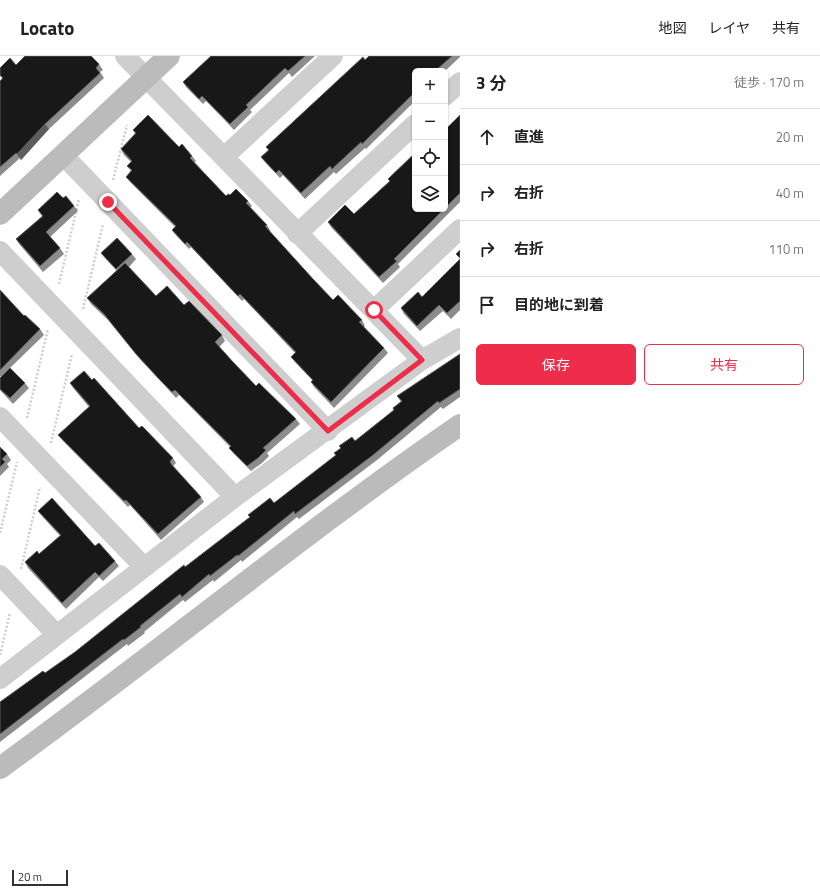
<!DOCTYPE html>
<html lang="ja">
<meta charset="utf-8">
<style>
body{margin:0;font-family:"Titillium Web","Noto Sans JP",sans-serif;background:#f6f6f6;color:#222}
.controls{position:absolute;right:12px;top:12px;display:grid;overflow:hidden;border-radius:6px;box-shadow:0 1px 3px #0004}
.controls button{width:36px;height:36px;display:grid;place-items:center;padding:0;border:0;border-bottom:1px solid #e0e0e0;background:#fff;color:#222;font:20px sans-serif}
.scale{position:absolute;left:12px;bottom:10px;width:56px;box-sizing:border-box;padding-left:4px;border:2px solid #313131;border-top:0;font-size:11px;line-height:14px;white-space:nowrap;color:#313131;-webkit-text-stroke:3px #fff;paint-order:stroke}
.stop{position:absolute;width:12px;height:12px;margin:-9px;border:3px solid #ee2d4a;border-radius:50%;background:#fff}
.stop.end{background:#ee2d4a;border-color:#fff;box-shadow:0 1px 4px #0008}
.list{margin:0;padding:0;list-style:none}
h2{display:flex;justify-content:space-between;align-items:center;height:52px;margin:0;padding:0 16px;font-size:17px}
h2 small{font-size:13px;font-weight:400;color:#767676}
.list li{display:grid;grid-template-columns:26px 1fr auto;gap:12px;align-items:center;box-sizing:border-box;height:56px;padding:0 16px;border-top:1px solid #e0e0e0}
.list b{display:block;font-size:15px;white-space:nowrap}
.list em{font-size:13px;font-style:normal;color:#767676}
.actions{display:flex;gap:8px;padding:12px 16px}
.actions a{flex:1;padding:9px 0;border:1px solid #ee2d4a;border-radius:6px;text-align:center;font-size:14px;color:#ee2d4a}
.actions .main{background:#ee2d4a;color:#fff}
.icon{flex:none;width:22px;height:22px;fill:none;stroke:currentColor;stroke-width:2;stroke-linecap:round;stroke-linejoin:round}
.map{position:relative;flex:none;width:460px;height:840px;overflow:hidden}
header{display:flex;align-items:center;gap:24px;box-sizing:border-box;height:56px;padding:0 20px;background:#fff;border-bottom:1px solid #e0e0e0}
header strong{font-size:19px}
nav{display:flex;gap:22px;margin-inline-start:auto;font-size:14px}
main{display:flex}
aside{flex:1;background:#fff}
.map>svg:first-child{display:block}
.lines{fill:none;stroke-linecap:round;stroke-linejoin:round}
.path{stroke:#cecece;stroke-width:2.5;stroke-dasharray:2 2;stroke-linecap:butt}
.street{stroke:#cecece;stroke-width:20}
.secondary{stroke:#bbb;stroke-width:22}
.wall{fill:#8c8c8c}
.shaded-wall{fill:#5d5d5d}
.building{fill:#181818;stroke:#5d5d5d}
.route{stroke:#ee2d4a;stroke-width:5}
</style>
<header>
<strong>Locato</strong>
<nav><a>地図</a><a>レイヤ</a><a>共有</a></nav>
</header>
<main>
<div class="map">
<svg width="460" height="840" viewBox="0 0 460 840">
<rect width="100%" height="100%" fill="#fff"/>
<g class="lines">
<!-- path -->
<path class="path" d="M113 124 127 69
M59 228 79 143
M83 253 103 168
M27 362 48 273
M51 387 72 298
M0 477 17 406
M21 513 40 431
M0 599 10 557"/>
<!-- street -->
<path class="street" d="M125 0 422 304 460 282
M445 40 460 26
M63 99 328 375
M224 101 333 0
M297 178 415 68
M0 195 235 441
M374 254 460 173
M0 361 144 511
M0 519 57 579
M0 623 235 441 422 304"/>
<!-- secondary -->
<path class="secondary" d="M0 158 169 0
M0 712C155 600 303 477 460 369"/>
</g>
<!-- wall -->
<path class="wall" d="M211 0H315L292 21 289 17 250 54 252 56 234 74 206 45 203 48 186 31 183 26Z
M369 0H460V1L445 15H415V45L366 93 365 92 336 118 334 116 305 143 283 119 280 122 265 106 261 101 268 94 266 91Z
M99 8 103 14 100 16 104 22 49 73 21 104 20 102 0 120V25L2 22 0 20V12L16 9Z
M460 59V146L398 208 400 211 383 227 331 171 328 166 354 158 390 125 388 123 415 153H445V74Z
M133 74 179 91 192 100 196 105 194 107 226 140 230 139 248 145 252 150 250 152 267 169 270 174 269 175 313 223 333 244 362 264 365 270 364 271 384 292 388 297 334 352 314 331 311 326 312 324 295 306 291 301 295 297 244 243 242 245 191 191 189 193 176 179 172 174 175 171 130 126 126 121 131 115 127 110 131 106 124 99 121 93 135 78Z
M63 142 74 150 78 155 50 181 60 192 64 198 43 216 20 189 16 183 42 160 38 154Z
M460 194V254L451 263 443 255 420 275 404 258 401 252 422 241 460 203 456 198Z
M101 197 132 198 136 203 129 211 156 240 184 249 222 279 225 285 219 291 256 330 296 363 300 368 267 397 269 400 262 407 251 415 233 397 229 392 230 391 179 339 176 342 165 330 140 303 108 264 91 248 87 242 117 215 105 202Z
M0 234 24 260 40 273 44 279 10 312 25 327 29 332 13 348 0 334V322L1 321 0 320Z
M460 298V341L443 353 441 351 377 404 299 463 297 461 242 506 241 504 214 526 213 524 185 546 183 544 144 576 145 577 128 590 127 588 0 686V646L45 617 75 596 185 511 274 447 355 385 394 354 401 346 397 340Z
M92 324 139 372 173 402 176 407 173 410 201 441 204 446 161 484 130 449 128 451 62 384 58 379 89 351 74 333 70 327Z
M0 391 7 398 11 404 7 408 9 411 0 420Z
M38 455 95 490 115 505 119 510 103 525 99 521 66 553 28 512 25 506 39 498 60 480 42 460Z"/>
<!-- shaded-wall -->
<path class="shaded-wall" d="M45 68 49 73 21 104 17 98Z"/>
<!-- building -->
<path class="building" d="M25 0H91L99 8 96 12 100 17 45 68 17 98 16 97 0 111V25L3 22 0 19V12L10 2 16 9Z
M211 0H305L288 15 285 12 246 49 248 51 230 68 202 40 199 43 183 26Z
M369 0H452L435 15H415V36L362 88 361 86 332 113 330 110 301 137 279 114 276 117 261 101 269 94 266 91 363 1 365 4Z
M148 59 179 91 182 88 192 100 190 102 226 140 228 138 230 139 236 133 248 145 246 147 267 169 265 170 313 223 333 244 338 239 362 264 359 266 384 292 331 346 311 326 313 324 291 301 296 296 240 238 238 240 187 186 185 188 172 174 176 170 126 121 132 114 127 110 132 105 121 93 136 77 133 74Z
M460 59V137L445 152V74Z
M415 97V153H444L394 203 397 205 379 221 328 166 345 149 354 158 390 125 388 123Z
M57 136 63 142 66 140 74 150 46 176 60 192 40 210 16 183 43 160 38 154Z
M117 182 132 198 116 213 101 197Z
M460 194V202L456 198Z
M460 203V245L447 257 439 249 417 270 401 252 418 236 422 241Z
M125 207 156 240 167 230 184 249 189 245 222 279 215 286 233 306 256 330 259 327 296 363 263 392 266 394 258 402 247 410 229 392 231 390 175 334 172 336 161 325 136 298 104 258 87 242Z
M0 234 24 260 25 259 40 273 0 314Z
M460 298V333L439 347 438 345 373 399 295 458 294 455 238 500 237 499 210 520 209 518 182 541 180 538 140 570 141 571 124 584 123 583 0 678V646L43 615 45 617 75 596 184 509 185 511 250 461 248 459 270 442 274 447 336 399 334 397 341 392 339 390 352 381 355 385 394 354 393 352 402 345 397 340Z
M10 312 25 327 10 342 0 333V322Z
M84 315 92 324 94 322 139 372 142 370 173 402 170 405 171 408 201 441 158 478 126 444 124 445 58 379 90 350 70 327Z
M0 391 7 398 2 403 5 406 0 411Z
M52 442 95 490 99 487 115 505 99 520 95 516 62 547 25 506 37 495 39 498 61 479 38 455Z"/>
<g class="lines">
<!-- route -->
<path class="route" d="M108 146 328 375 422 304 374 254"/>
</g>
</svg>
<div class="controls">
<button>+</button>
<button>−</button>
<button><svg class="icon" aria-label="locate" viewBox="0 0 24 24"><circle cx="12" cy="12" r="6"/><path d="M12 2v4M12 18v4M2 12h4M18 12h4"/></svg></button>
<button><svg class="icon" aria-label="layers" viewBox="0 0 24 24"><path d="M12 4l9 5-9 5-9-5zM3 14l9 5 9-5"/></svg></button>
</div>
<div class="scale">20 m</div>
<div class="stop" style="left:374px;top:254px"></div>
<div class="stop end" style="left:108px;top:146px"></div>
</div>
<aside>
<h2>3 分<small>徒歩 · 170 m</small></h2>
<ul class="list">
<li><svg class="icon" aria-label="ahead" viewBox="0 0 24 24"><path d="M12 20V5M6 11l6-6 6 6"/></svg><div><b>直進</b></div><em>20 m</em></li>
<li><svg class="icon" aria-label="right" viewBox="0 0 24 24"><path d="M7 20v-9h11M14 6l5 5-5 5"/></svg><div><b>右折</b></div><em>40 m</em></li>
<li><svg class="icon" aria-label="right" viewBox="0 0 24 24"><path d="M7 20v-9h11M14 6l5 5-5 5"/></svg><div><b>右折</b></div><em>110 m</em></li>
<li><svg class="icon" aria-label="arrive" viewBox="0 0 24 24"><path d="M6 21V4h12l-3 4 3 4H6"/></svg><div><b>目的地に到着</b></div></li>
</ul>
<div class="actions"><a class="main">保存</a><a>共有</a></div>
</aside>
</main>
